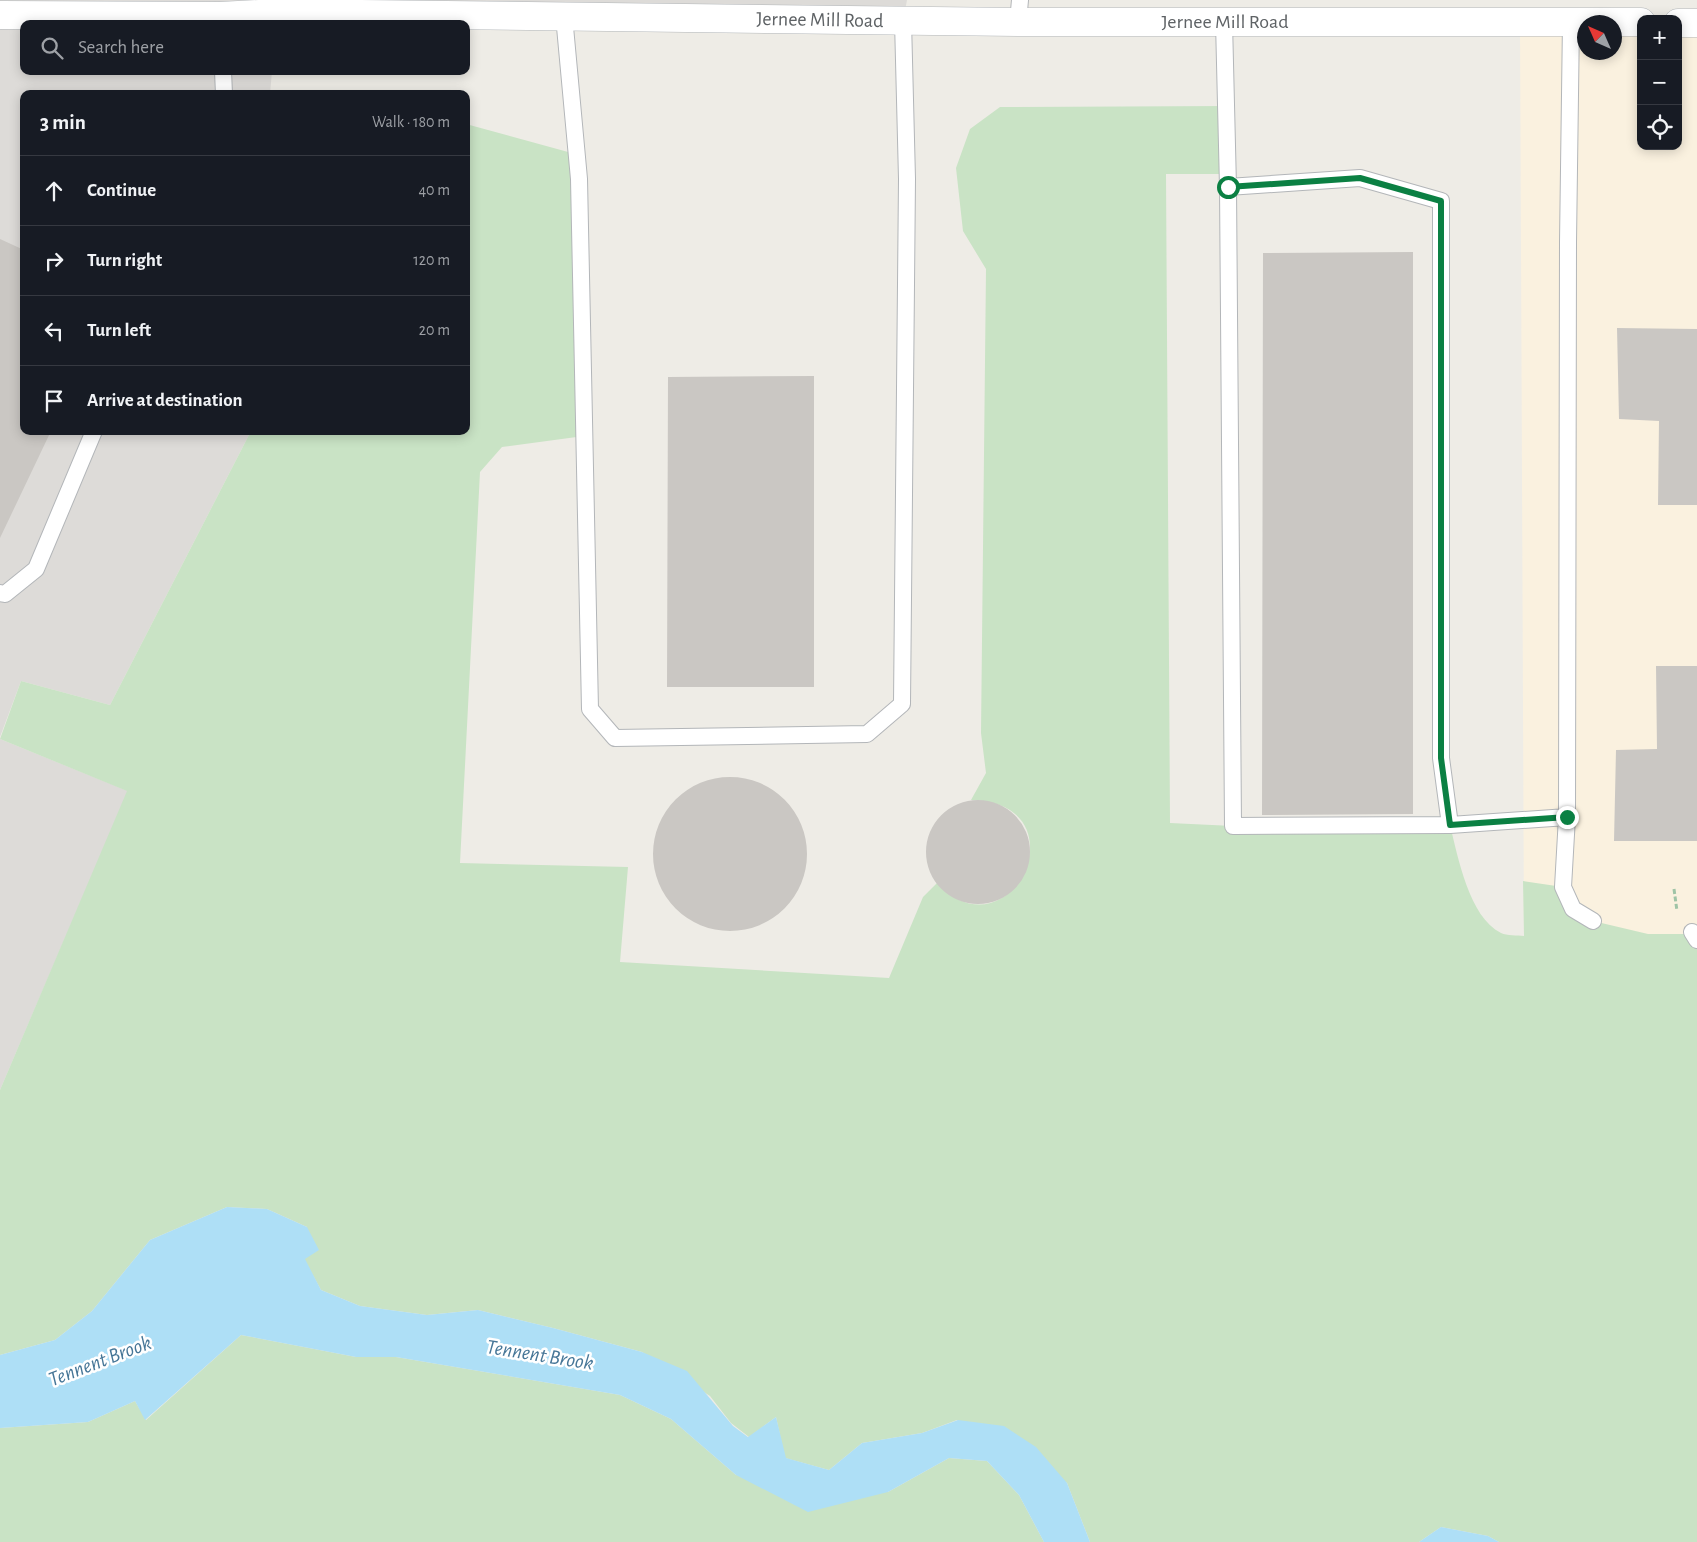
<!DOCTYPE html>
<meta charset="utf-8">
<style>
body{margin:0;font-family:"Alegreya Sans",sans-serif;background:#242831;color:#f1f3f6}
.controls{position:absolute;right:15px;top:15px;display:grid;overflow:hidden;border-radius:10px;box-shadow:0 2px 12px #0003}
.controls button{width:45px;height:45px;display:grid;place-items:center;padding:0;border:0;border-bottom:1px solid #363941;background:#171b24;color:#f1f3f6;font:25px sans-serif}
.compass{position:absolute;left:1577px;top:15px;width:45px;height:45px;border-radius:50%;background:#171b24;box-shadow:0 2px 12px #0003;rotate:315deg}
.stop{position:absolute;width:15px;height:15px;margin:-11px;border:4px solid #0b8043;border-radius:50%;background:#fff}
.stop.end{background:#0b8043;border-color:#fff;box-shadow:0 1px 5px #0008}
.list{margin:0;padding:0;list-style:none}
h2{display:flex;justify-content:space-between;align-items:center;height:65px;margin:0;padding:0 20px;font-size:21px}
h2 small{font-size:16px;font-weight:400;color:#9ea1a6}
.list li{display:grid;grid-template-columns:32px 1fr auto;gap:15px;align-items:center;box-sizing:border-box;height:70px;padding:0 20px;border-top:1px solid #363941}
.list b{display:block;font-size:19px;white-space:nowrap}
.list em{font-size:16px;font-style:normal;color:#9ea1a6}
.icon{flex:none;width:28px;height:28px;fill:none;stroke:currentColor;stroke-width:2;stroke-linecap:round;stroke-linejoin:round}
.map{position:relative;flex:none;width:1697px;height:1542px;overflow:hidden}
.search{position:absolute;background:#171b24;box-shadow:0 2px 12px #0003;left:20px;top:20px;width:450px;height:55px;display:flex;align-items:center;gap:12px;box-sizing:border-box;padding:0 18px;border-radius:10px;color:#9ea1a6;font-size:19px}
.panel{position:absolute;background:#171b24;box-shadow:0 2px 12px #0003;left:20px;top:90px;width:450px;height:345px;border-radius:10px}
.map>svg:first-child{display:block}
.commercial{fill:#faf1df;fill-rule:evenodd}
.industrial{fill:#dddbd8}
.green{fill:#c9e3c5}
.water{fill:#aedff6}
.building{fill:#cac7c3}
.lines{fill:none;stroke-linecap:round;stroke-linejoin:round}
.lane-casing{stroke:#b3b6b9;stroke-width:18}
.secondary-casing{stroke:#b2b6b9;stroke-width:29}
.path{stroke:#9fc4a6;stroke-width:3;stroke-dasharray:5 2.5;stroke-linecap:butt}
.lane{stroke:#fff;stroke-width:16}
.secondary{stroke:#fff;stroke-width:28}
.route{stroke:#0b8043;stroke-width:6}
.labels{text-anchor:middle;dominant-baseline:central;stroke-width:5;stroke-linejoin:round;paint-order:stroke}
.street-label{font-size:20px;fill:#5e6265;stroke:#fff}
.water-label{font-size:21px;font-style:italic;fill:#467697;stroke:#fff}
</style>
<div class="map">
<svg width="1697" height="1542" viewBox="0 0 1697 1542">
<rect width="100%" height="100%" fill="#eeece6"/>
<!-- commercial -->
<path class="commercial" d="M1520 21 1641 22V146H1678V23H1697V1029L1524 936ZM1584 22H1614V52H1584Z"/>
<!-- industrial -->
<path class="industrial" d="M0 0H907L903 21 24 24V71H272L270 94H24V431H251L110 705 21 681 0 737Z
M0 739 128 791 0 1090Z"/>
<!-- green -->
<path class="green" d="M1227 106 1228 174H1166L1170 823 1233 826 1450 825C1458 857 1469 917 1501 933 1507 936 1517 935 1524 936L1523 881 1563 887 1593 921 1648 934H1685L1697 940V1542H1499L1488 1536 1441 1527 1419 1542H1090L1067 1483 957 1420 922 1433 862 1443 829 1470 785 1458 776 1417 749 1437 731 1423 710 1396 642 1352 553 1328 478 1310 427 1315 360 1306 321 1290 304 1259 307 1227 267 1209 227 1207 150 1240 92 1311 55 1340 0 1355V1090L127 791 0 739 21 681 110 705 251 431H466V124L579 155 584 436 502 447 480 472 460 863 628 867 620 962 889 978 923 897 937 883C1010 961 1086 803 971 800L986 773 981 733 986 269 963 231 956 168 970 129 1000 107Z
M241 1335 356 1357H396L620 1395 671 1419 736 1475 888 1492 949 1458 987 1461 1019 1495 1044 1542H0V1428L88 1422 135 1401 146 1420Z"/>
<!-- water -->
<path class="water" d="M227 1207 267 1209 307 1227 319 1250 305 1259 321 1290 360 1306 427 1315 478 1310 553 1328 642 1352 687 1371 733 1426 748 1437 776 1417 786 1458 829 1470 862 1443 922 1433 958 1420 1004 1426 1036 1447 1067 1483 1090 1542H1044L1019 1495 987 1461 949 1458 888 1492 808 1512 736 1475 671 1419 620 1395 396 1357H356L241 1335 145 1420 135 1401 88 1422 0 1428V1355L55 1340 92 1311 150 1240Z
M1441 1527 1488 1536 1499 1542H1419Z"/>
<!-- building -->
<path class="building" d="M0 239 24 250V431H51L0 538Z
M1413 252V814L1262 815 1263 253Z
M1617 328 1697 329V505H1658L1659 421 1619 419Z
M814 376V687H667L668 377Z
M1656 666H1697V841H1614L1616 750 1657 749Z
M653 854a77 77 0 1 1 154 0a77 77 0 1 1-154 0Z
M926 852a52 52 0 1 1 104 0a52 52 0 1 1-104 0Z"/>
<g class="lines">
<!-- lane casing -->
<g class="lane-casing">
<path id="lane" d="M564 16 579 179 590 709 615 738 867 734 902 704 907 179 903 21
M1018 22 1020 0
M1224 22 1228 187 1360 178 1441 201V758L1450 825 1567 817 1563 887 1573 909 1593 921
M223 71 224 94
M1228 187 1233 826 1450 825
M0 593 5 594 36 569 94 431
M1567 817 1568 242 1571 21
M1692 932 1697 940"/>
</g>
<!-- secondary casing -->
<g class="secondary-casing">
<path id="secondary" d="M0 15 220 16 278 13 1018 22H1641
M1678 23H1697"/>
</g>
<!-- path -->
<path class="path" d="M1674 889 1677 911"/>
<!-- lane -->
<use href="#lane" class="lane"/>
<!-- secondary -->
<use href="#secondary" class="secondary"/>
</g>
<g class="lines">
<!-- route -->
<path class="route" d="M1228 187 1360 178 1441 201V758L1450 825 1567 817"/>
</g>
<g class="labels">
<!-- street labels -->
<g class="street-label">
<text transform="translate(820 20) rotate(1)">Jernee Mill Road</text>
<text x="1225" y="22">Jernee Mill Road</text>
</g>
<!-- water labels -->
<g class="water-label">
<text transform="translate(540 1355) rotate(9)">Tennent Brook</text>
<text transform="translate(100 1361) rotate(-21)">Tennent Brook</text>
</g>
</g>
</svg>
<div class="controls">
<button>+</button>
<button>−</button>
<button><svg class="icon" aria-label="locate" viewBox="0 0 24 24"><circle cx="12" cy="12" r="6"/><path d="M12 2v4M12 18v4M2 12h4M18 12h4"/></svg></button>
</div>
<svg class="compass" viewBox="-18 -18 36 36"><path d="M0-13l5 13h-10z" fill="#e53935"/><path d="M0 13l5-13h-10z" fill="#9ea1a6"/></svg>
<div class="stop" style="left:1228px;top:187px"></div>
<div class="stop end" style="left:1567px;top:817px"></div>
<div class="search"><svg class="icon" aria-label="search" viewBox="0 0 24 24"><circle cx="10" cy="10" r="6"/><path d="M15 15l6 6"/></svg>Search here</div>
<section class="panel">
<h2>3 min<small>Walk · 180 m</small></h2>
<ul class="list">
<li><svg class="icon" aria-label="ahead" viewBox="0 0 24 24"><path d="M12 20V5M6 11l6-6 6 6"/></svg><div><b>Continue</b></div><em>40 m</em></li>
<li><svg class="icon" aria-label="right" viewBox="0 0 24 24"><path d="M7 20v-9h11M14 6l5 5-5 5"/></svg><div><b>Turn right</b></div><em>120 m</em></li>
<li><svg class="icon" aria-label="left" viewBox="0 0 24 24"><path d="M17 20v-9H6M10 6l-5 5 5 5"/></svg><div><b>Turn left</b></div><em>20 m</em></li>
<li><svg class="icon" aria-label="arrive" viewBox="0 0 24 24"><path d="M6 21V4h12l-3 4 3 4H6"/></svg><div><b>Arrive at destination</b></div></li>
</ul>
</section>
</div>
